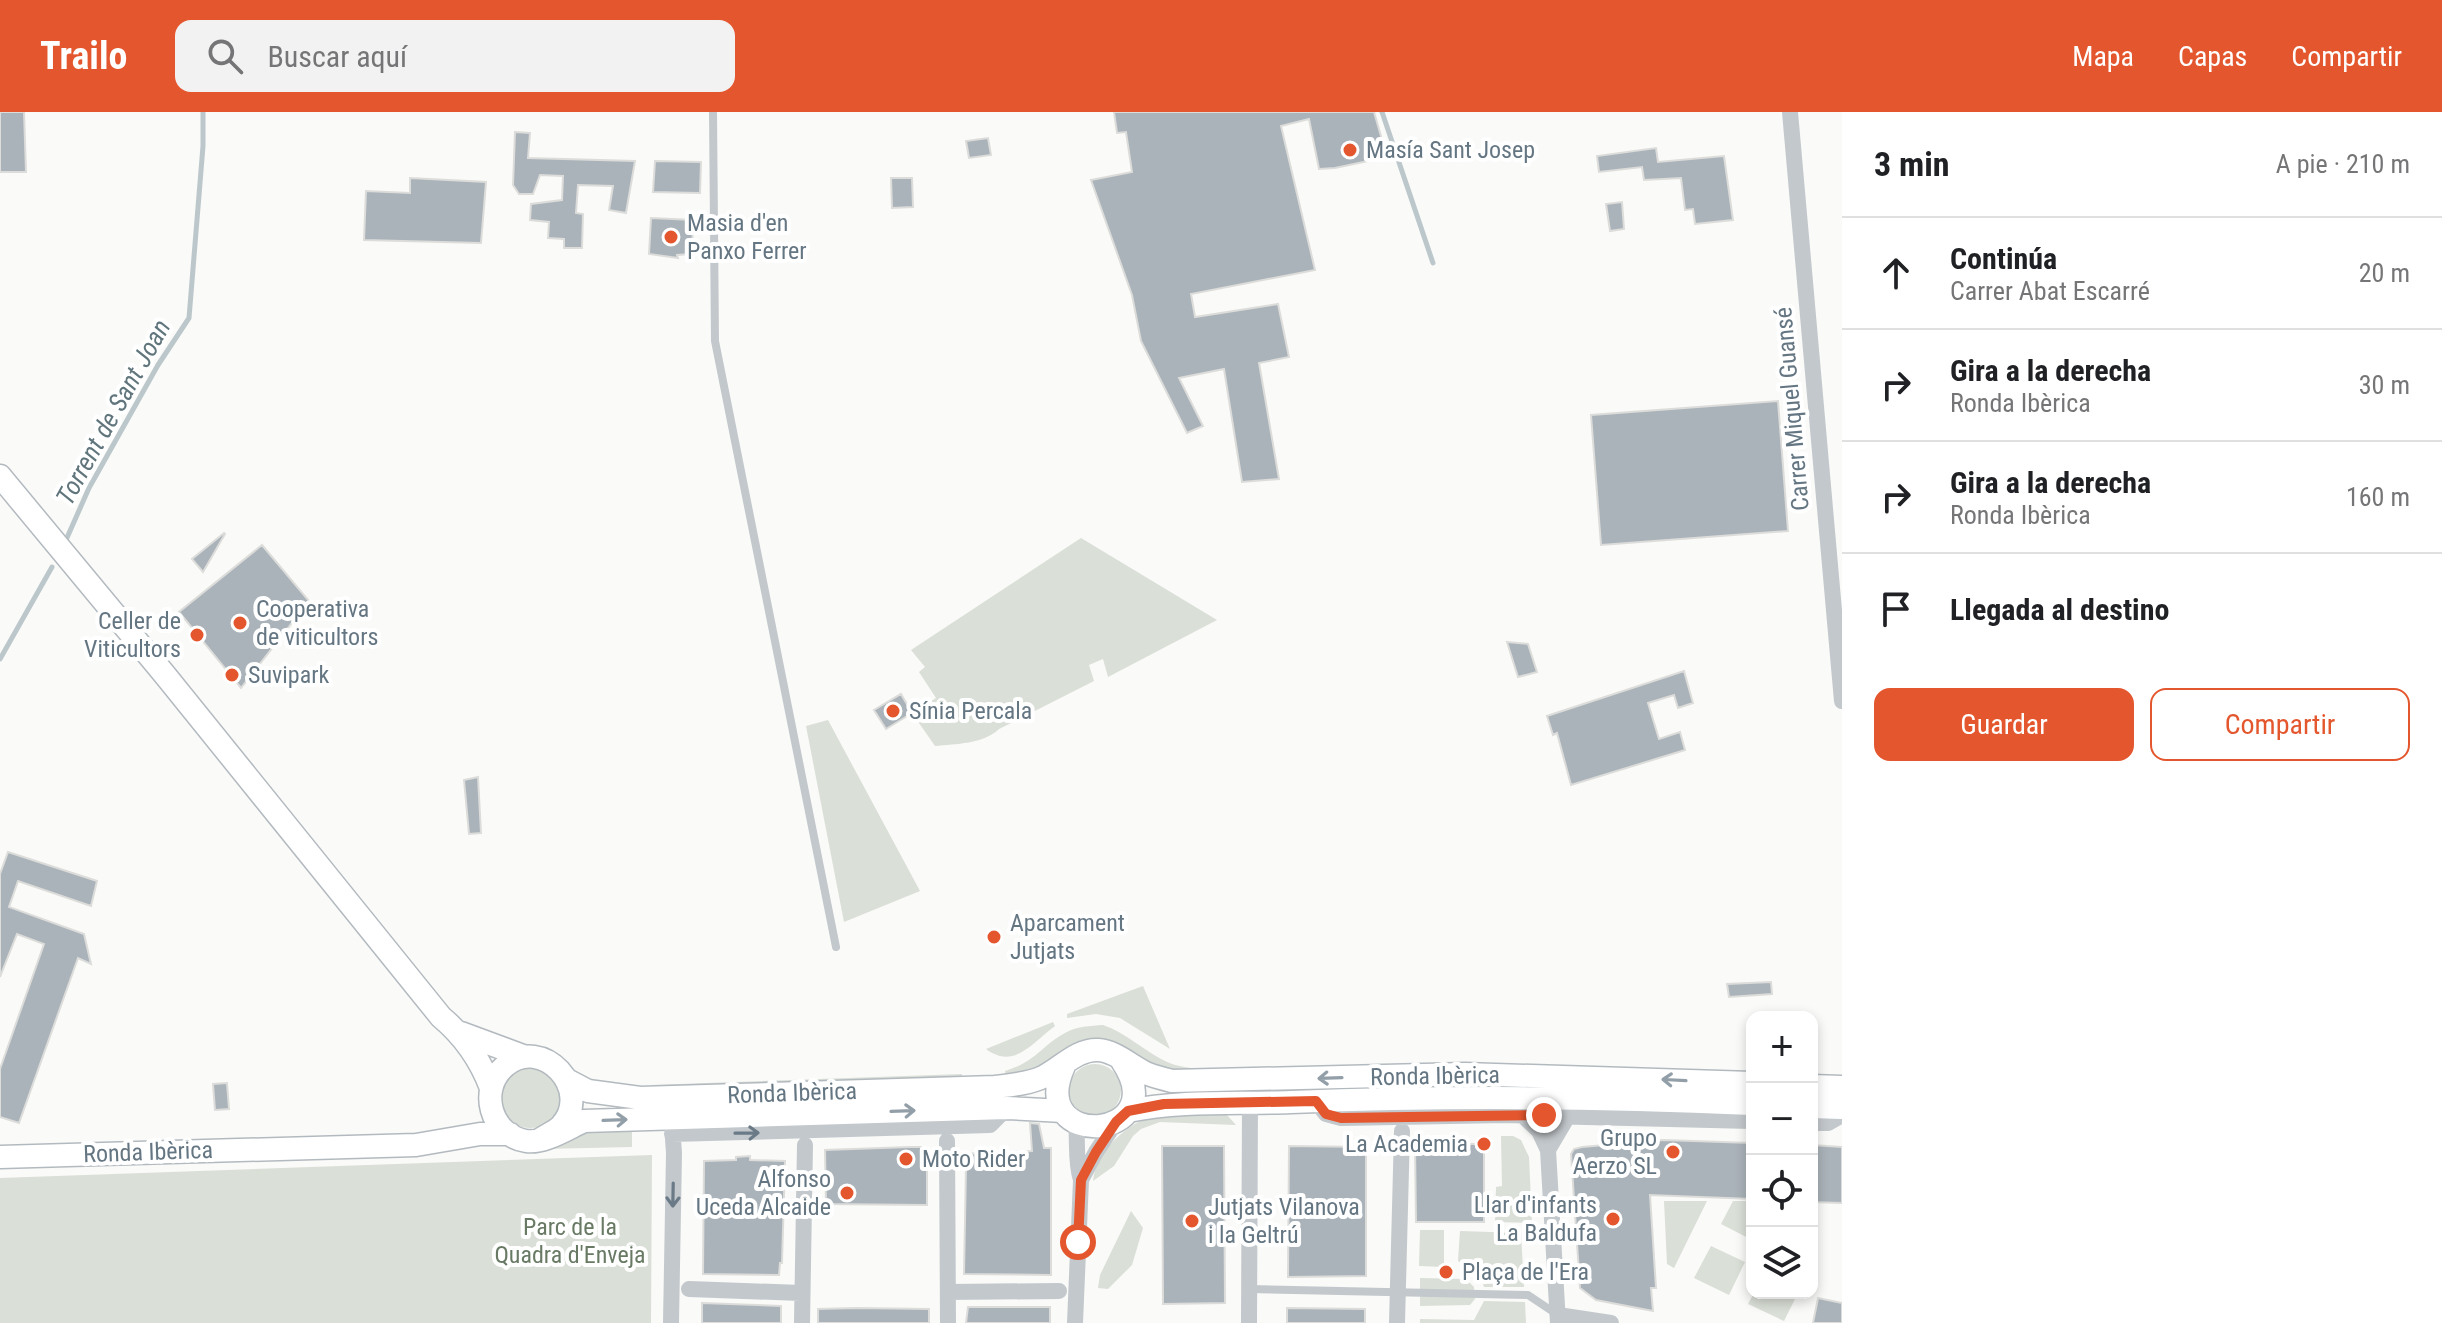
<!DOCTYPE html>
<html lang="es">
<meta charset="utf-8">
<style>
body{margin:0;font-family:"Roboto Condensed",sans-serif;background:#f2f2f2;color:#202124}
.controls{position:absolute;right:24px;bottom:24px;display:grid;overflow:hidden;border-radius:16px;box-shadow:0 4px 12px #0003}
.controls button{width:72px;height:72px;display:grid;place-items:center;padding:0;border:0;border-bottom:2px solid #e0e0e0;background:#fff;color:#202124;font:40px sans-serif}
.stop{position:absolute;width:24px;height:24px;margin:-18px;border:6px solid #e4572e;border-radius:50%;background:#fff}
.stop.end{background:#e4572e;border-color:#fff;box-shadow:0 2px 8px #0008}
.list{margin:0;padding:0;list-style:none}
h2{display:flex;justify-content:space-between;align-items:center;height:104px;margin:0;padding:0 32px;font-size:34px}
h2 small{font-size:26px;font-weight:400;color:#757577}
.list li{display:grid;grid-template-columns:52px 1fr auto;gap:24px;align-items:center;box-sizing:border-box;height:112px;padding:0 32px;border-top:2px solid #e0e0e0}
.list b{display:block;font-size:30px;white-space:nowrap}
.list p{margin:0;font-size:26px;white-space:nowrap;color:#757577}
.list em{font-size:26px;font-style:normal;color:#757577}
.actions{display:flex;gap:16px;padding:24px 32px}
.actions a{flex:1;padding:18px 0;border:2px solid #e4572e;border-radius:16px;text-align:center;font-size:28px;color:#e4572e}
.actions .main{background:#e4572e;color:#fff}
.icon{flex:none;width:44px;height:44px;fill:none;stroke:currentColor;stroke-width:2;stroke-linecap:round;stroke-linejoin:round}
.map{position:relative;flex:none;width:1842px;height:1211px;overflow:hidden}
header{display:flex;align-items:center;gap:48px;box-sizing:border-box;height:112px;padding:0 40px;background:#e4572e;color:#fff}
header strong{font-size:38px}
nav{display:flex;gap:44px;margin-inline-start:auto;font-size:28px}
.search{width:560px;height:72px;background:#f2f2f2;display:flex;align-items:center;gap:20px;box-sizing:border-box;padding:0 28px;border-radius:16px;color:#757577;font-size:30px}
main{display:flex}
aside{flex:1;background:#fff}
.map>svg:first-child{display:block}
.green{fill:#dadfd7}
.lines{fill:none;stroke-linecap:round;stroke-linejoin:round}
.stream{stroke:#bbc7cb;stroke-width:5}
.building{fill:#aab3b9;stroke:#dcdcda;stroke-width:2}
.secondary-casing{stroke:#b3babf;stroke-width:25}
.lane{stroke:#c3c8cc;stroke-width:8}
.street{stroke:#c3c8cc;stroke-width:16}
.secondary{stroke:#fff;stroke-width:22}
.oneway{stroke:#939fa8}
.oneway2{stroke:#6a7a87}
.route{stroke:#e4572e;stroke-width:10}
.poi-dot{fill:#e4572e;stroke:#fff;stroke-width:3}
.labels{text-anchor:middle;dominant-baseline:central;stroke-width:8;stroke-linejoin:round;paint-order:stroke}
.poi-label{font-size:24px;fill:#657683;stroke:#fff;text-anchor:start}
.street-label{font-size:24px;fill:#657683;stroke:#fff}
.park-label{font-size:24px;fill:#687a64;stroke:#fff}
.water-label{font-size:26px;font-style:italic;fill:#60757c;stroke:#fff}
</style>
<header>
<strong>Trailo</strong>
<div class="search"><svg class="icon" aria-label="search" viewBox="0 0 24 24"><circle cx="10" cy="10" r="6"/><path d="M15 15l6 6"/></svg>Buscar aquí</div>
<nav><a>Mapa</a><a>Capas</a><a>Compartir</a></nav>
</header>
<main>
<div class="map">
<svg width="1842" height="1211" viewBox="0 0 1842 1211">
<rect width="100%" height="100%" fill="#fafaf8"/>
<!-- green -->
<path class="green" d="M1081 426 1217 508 1108 565 1103 547 1089 553 1094 569 999 617C983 632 956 632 935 634L912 601 936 586 919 560 925 555 911 538Z
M828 608 920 779 844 810 806 614Z
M1143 874 1170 937 1120 906 1096 902 1067 906V902Z
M1053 910 1055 914C1032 931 1014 958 986 937Z
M1103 913C1126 921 1142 937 1163 948 1190 963 1245 956 1276 955V959L1174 962 1140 948 1123 934 1100 926 1081 928 1061 939 1044 954 1021 964 1006 966 1005 959C1037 949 1040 935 1065 921 1076 914 1091 914 1103 913Z
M1069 978a26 26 0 1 1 52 0a26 26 0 1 1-52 0Z
M499 985a31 31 0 1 1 62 0a31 31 0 1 1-62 0Z
M962 962V967L652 977V973Z
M1216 999 1227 1003 1236 1013 1160 1010 1141 1017 1133 1024 1114 1054 1093 1069C1096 1040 1126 1012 1154 1003 1172 997 1197 1000 1216 999Z
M586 1017H632V1035L542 1037Z
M1501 1024H1513L1521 1028 1529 1045 1532 1111 1495 1110 1496 1075 1502 1074Z
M652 1043 651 1211H0V1066Z
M1664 1089H1707L1674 1156 1667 1152Z
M1733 1089H1752V1128L1721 1112Z
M1131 1099 1143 1116 1132 1153 1108 1177 1098 1176 1100 1163Z
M1420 1118H1444V1155L1419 1154Z
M1460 1119 1521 1121 1524 1175H1484L1480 1162 1458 1149Z
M1711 1134 1745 1150 1729 1183 1694 1166Z
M1420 1166 1466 1167 1474 1175 1475 1187 1470 1193 1420 1194Z
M1754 1181H1798L1784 1209 1748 1192Z
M1484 1189 1525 1190 1526 1211H1420V1207L1474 1208Z"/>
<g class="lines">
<!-- stream -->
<path class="stream" d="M1382 0 1433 151
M66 428 89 376 158 253 189 206 203 34V0
M0 547 52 455"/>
</g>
<!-- building -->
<path class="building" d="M0 0H24L26 60H0Z
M1114 0H1374L1387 45 1335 56 1319 57 1309 7 1281 14 1315 158 1191 182 1195 205 1278 192 1289 245 1259 251 1279 367 1242 370 1224 257 1179 266 1203 314 1187 321 1141 229 1132 183 1091 68 1132 60 1126 20 1117 21Z
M515 20 530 21 528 46 635 49 626 101 609 98 613 74 578 73 576 101 583 102 582 136H564V127L548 126 549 110 530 108 531 92 562 88 563 64 540 63 533 82H519L513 73Z
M988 26 991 43 969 46 966 29Z
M1656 36 1658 50 1724 44 1733 108 1695 112 1693 97 1685 98 1681 66 1644 68 1642 55 1599 60 1597 44Z
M655 49 701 50 700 81 653 80Z
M410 66 486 70 481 131 364 128 366 79 410 81Z
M891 66H912L913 95 892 96Z
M1622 90 1624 117 1610 119 1606 92Z
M651 106 693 108 692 142 677 143 678 146 649 142Z
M1778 289 1788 419 1601 433 1591 303Z
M224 421 225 422 203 460 192 447Z
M262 433 309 489 241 576 179 500Z
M1507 530 1528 532 1537 560 1518 565Z
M1684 559 1693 591 1678 596 1674 583 1648 591 1659 627 1680 620 1685 638 1571 673 1557 621 1553 623 1547 604Z
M901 582 912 601 886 617 874 598Z
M478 665 481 721 469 722 464 668Z
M8 740 97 769 91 794 18 769 9 795 84 822 91 852 78 846 19 1011 0 1005V957L44 832 17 822 0 865V762Z
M1771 870 1772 882 1729 885 1727 872Z
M227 971 229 997 215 998 213 972Z
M1030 1011 1039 1012 1044 1036H1051V1163L964 1162 966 1056H962L963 1042 1032 1039Z
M1663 1028 1752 1031V1087L1650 1083 1656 1176H1651L1653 1199 1596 1188 1580 1176 1571 1042 1574 1037 1582 1035Z
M1415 1032H1484V1110H1416Z
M1812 1033 1842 1035V1091L1812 1090Z
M1162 1034H1224L1225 1191 1163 1192Z
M1289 1034 1366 1035V1164L1288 1165Z
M910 1035H927V1093L826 1092 825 1038Z
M750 1044V1048L785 1049 782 1151H780L779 1163 703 1162 704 1049 736 1048V1045Z
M1818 1186 1842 1191V1211H1813Z
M702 1191 781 1194V1211H702Z
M968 1195H1050V1211H966Z
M856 1196 929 1197V1211H818V1197Z
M1287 1196 1365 1197V1211H1287Z"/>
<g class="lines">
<!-- secondary casing -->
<g class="secondary-casing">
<path id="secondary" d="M0 364 165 563 441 905C465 925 480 947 491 976
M461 921 523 944
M1064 954C1025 1041 1176 1029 1122 949
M567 968 588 979 640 986 995 975C1011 973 1028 972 1043 965 1061 956 1077 937 1098 938 1116 939 1132 955 1148 962 1156 965 1164 967 1172 969L1465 962 1752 971
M1812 974 1842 975
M1812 995 1842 996
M1128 999C1182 988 1236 992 1291 990 1445 984 1598 985 1752 992
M541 1027C547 1023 556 1019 561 1014 594 978 542 922 505 954 478 977 490 1023 526 1029 544 1032 568 1016 584 1009L1007 996 1063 999
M0 1045 416 1033 480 1022H510"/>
</g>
<!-- lane -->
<path class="lane" d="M713 0 715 229 836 835
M1250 1177 1528 1183 1558 1203"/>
<!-- street -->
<path class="street" d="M1790 0 1842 589
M1316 989 1326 1002 1341 1006 1504 1003 1752 1009
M1522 1003 1539 1019 1548 1038 1558 1211
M1812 1011H1828L1842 1003
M672 1022 990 1013 1007 996
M947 1029 948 1211
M1548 1038 1568 1004
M1081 1068 1096 1040 1116 1010
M689 1177 801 1181
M948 1180 1059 1179
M1558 1203 1611 1211
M671 1211 674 1041 672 1014
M802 1211 805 1033
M1075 1211 1081 1068C1075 1050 1078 1030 1076 1011
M1249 1211 1250 990
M1397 1211 1402 1019"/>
<!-- secondary -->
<use href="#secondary" class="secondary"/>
</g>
<!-- one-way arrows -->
<defs><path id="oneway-shaft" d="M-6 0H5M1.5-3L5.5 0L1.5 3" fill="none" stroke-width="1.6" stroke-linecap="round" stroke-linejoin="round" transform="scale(2)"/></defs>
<g class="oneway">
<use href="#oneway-shaft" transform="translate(1330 966) rotate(178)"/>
<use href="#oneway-shaft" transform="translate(1674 968) rotate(-177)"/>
<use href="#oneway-shaft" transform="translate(903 999) rotate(-2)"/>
<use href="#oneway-shaft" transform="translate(615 1008) rotate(-2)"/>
</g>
<g class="oneway2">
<use href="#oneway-shaft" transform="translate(747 1021) rotate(-1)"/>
<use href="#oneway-shaft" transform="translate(673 1083) rotate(91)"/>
</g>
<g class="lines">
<!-- route -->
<path class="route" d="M1078 1130 1081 1068 1096 1040 1116 1010 1128 999 1164 992 1316 989 1326 1002 1341 1006 1544 1003"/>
</g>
<!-- markers -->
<g class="poi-dot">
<circle cx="1350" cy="38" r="8"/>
<circle cx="671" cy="125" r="8"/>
<circle cx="240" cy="511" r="8"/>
<circle cx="197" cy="523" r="8"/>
<circle cx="232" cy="563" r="8"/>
<circle cx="893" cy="599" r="8"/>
<circle cx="994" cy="825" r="8"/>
<circle cx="1484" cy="1032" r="8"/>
<circle cx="1673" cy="1040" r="8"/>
<circle cx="906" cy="1047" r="8"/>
<circle cx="847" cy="1081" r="8"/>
<circle cx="1613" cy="1107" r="8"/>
<circle cx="1192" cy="1109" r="8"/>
<circle cx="1446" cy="1160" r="8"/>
</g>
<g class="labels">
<!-- poi labels -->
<g class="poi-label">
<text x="1366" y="38">Masía Sant Josep</text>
<text x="687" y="111">Masia d'en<tspan x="687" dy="28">Panxo Ferrer</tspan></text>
<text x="256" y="497">Cooperativa<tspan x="256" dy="28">de viticultors</tspan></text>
<text x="181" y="509" text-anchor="end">Celler de<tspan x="181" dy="28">Viticultors</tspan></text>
<text x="248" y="563">Suvipark</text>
<text x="909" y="599">Sínia Percala</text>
<text x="1010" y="811">Aparcament<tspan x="1010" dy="28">Jutjats</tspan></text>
<text x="1657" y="1026" text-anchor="end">Grupo<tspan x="1657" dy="28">Aerzo SL</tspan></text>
<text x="1468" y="1032" text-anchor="end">La Academia</text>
<text x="922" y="1047">Moto Rider</text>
<text x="831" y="1067" text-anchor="end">Alfonso<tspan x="831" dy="28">Uceda Alcaide</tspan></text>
<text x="1597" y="1093" text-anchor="end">Llar d'infants<tspan x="1597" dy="28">La Baldufa</tspan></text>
<text x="1208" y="1095">Jutjats Vilanova<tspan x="1208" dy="28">i la Geltrú</tspan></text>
<text x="1462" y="1160">Plaça de l'Era</text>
</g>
<!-- street labels -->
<g class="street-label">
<text transform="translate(1792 297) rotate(-95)">Carrer Miquel Guansé</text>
<text transform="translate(1435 964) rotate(-1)">Ronda Ibèrica</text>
<text transform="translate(792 981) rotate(-2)">Ronda Ibèrica</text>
<text transform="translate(148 1040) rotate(-2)">Ronda Ibèrica</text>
</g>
<!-- park labels -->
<g class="park-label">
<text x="570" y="1115">Parc de la<tspan x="570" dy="28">Quadra d'Enveja</tspan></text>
</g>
<!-- water labels -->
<g class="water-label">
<text transform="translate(113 300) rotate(-61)">Torrent de Sant Joan</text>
</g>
</g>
</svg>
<div class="controls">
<button>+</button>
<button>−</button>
<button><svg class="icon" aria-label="locate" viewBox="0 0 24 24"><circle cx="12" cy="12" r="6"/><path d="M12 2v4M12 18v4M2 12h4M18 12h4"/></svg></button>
<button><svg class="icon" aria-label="layers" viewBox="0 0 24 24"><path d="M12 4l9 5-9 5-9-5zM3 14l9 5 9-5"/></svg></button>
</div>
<div class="stop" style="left:1078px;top:1130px"></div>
<div class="stop end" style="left:1544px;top:1003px"></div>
</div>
<aside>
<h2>3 min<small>A pie · 210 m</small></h2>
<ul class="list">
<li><svg class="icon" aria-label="ahead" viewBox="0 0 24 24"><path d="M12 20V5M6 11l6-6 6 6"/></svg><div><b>Continúa</b><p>Carrer Abat Escarré</p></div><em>20 m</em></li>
<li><svg class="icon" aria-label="right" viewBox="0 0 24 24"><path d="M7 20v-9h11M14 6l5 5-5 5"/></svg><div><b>Gira a la derecha</b><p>Ronda Ibèrica</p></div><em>30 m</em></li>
<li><svg class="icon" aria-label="right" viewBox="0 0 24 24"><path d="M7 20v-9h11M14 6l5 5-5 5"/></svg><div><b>Gira a la derecha</b><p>Ronda Ibèrica</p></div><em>160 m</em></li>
<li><svg class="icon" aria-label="arrive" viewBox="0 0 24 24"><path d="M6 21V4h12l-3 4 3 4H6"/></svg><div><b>Llegada al destino</b></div></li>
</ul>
<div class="actions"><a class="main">Guardar</a><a>Compartir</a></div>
</aside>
</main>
